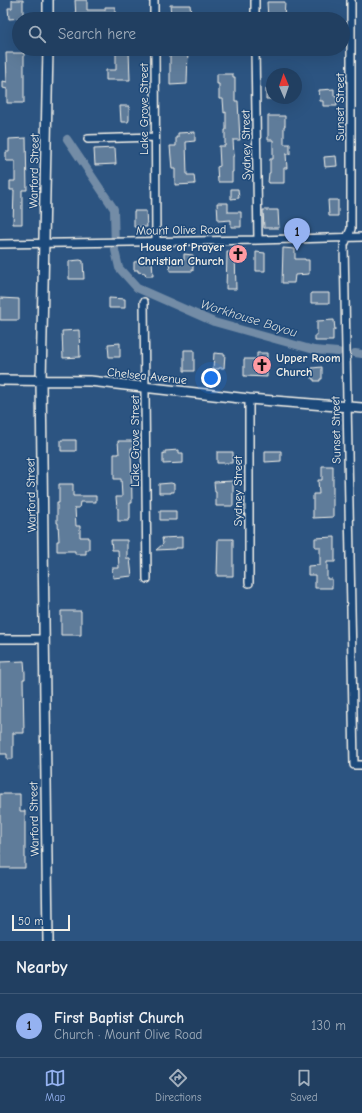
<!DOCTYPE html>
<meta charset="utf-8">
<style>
body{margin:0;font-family:"Comic Neue",sans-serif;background:#294667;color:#f1f3f6}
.compass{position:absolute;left:266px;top:68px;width:36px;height:36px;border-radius:50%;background:#213f61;box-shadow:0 4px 16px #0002;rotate:358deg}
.scale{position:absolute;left:12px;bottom:10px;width:58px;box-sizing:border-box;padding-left:4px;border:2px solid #f4f1e8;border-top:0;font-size:11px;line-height:14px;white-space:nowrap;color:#f4f1e8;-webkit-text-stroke:3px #1f4a7a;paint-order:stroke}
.you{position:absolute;left:211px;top:378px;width:14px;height:14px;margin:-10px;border:3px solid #fff;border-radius:50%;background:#1a73e8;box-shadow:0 0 0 6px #1a73e833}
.badge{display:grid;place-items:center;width:26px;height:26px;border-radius:50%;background:#95b2f1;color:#111;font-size:13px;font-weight:700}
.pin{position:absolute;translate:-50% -33px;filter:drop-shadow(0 1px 2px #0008)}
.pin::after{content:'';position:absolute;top:21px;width:14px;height:12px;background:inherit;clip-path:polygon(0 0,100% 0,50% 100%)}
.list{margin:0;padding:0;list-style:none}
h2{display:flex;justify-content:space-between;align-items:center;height:52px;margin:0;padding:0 16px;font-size:17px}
h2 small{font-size:13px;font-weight:400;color:#a2afbd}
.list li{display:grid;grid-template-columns:26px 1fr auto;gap:12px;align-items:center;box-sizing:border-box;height:64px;padding:0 16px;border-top:1px solid #3e5876}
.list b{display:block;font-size:15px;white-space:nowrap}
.list p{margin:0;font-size:13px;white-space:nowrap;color:#a2afbd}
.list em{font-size:13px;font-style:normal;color:#a2afbd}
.icon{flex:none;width:22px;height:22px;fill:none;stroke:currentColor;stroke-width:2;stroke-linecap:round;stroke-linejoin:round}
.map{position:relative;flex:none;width:362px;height:941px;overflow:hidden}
.search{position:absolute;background:#213f61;box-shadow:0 4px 16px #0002;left:12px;right:12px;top:12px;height:44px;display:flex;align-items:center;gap:10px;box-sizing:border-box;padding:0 14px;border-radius:22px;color:#a2afbd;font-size:15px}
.sheet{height:116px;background:#213f61}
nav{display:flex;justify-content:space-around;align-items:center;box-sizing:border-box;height:56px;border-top:1px solid #3e5876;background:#213f61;font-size:11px;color:#a2afbd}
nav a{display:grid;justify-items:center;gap:2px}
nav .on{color:#95b2f1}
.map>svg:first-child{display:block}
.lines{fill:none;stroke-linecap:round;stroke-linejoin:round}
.canal{stroke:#738ca6;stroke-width:8}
.building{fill:#5e7b9a;stroke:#f4f1e8}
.street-casing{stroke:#f4f1e8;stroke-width:10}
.secondary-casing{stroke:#f4f1e8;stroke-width:12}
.street{stroke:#1f4a7a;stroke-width:7}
.secondary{stroke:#1f4a7a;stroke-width:9}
.labels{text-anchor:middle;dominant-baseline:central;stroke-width:3;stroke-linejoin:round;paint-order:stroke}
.street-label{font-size:12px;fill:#f4f1e8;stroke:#1f4a7a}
.poi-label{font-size:12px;font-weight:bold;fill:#f4f1e8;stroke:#1f4a7a;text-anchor:end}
.water-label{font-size:13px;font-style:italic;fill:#dadddb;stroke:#1f4a7a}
</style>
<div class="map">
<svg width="362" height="941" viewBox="0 0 362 941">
<rect width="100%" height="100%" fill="#2c5481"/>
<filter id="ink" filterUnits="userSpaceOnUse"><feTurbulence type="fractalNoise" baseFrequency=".025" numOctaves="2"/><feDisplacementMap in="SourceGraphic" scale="8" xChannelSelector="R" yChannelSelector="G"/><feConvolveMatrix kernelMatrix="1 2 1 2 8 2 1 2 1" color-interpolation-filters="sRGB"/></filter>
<g filter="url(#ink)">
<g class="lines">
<!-- canal -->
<path class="canal" d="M67 139 114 209 115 250 119 268 137 288 214 322 314 350 338 352
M355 353 362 354"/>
</g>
<!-- building -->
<path class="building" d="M12 0H23V18L9 19 8 8H12Z
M75 0H87V10H105V7H115V19H76Z
M267 2H285L284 19H268Z
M170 5H190L191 14 171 15Z
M170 49H188L187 84 170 85Z
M269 49H288V54L269 55Z
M116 51H129L130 80H106V70H116Z
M6 53H24V103H7V89L3 88V81L7 82Z
M217 74H233V77H235V101H238L240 140H233L234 156H233V172H232V182H218L217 167 220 166 219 146H225V130H226V112L224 113 223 99H219V84H217Z
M266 89H272V99H266Z
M334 89V96H336L337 106H323V101H320L319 90Z
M120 106H129V120L128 122H121Z
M268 116H285V126H284V144H290V154H286L287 168H284V183H268L269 173H270V159H273V140H268Z
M195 132V141L186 142 187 175H194L195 184 175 185V169H172L170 146H176V137H178V133Z
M26 138 27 190H22V224H13L14 190H10V181H15V161H6V152H9V139Z
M115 148 116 164 95 165 94 149Z
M336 156 337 166 325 167 324 157Z
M231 189H238L239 198 231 199Z
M328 200H338V216H329Z
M217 203H228V212H241V227H231V220L218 221Z
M263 210H278L279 228H264Z
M134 211H146L147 227H134Z
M283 248 295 249V259H305V260H309V274L295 275 294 283H282Z
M227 252H235L236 289H226Z
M256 252 265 253V271H256Z
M184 254 193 255V271H170L169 261 184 259Z
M80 260 83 261 84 279H69V261Z
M152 260 153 276H146L145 273 138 272V270H134V262Z
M311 293H329V303H311Z
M0 298 19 299V320H0Z
M109 298 125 299V308H109Z
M334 320 335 330H333V341H315V335H317V321Z
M79 330 80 357 63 358 62 331Z
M120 343V357H109L108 344Z
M184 350H194V371H184Z
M214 353 225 354 224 368H219V369H213Z
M257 353H267V377L244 376V359H257Z
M322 367V379H320V381H314V379H312V368Z
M61 440H76V451H61Z
M118 441H133V448H131L132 503H130V519H129V521H118V508H117L116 497H122L121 479H114V454H119Z
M179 450V453H183V463L163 464V453L165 454V451Z
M265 451H281V461L265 462Z
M217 452H233V459H232V463H217Z
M322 466H333V517L313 518V494H319L318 480H322Z
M233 481V506H216V492H215L214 482Z
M171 483 174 484V492H171V493H159V484Z
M59 484H73V496H96V502H80L79 508H75L76 526H80V537H89V550H86V554H75V551H57V541H59L58 523H57V503H59Z
M160 511H176V520H160Z
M182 537V548H176V549L156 550 163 544 162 538Z
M335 537V562H327V579H332V588H315V575H308V566L320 565V547H315V538Z
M218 539H233V576H217Z
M111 540H127V559H130L132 576 113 578 112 568H119L118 550H112Z
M61 611H81V635H61Z
M24 661 25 673V679H23L24 733H13V759H7V754H0V662Z
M0 794H20V811H25V868H0Z"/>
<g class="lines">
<!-- street casing -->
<g class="street-casing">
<path id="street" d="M154 0V19
M255 0V19
M351 0V229L344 245 354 765H362
M155 49 156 241
M255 49 258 240
M88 139 155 137
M0 244 258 240 362 237
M144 302 147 579
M249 399V583
M0 639H44"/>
</g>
<!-- secondary casing -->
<g class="secondary-casing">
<path id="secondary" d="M48 19V0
M48 49 41 381 48 941
M0 380 90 381 249 399 362 408"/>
</g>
<!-- street -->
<use href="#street" class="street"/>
<!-- secondary -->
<use href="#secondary" class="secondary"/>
</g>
</g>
<!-- icons -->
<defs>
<g id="church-disc" transform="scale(1)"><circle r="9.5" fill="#ff9aa2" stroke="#1f4a7a"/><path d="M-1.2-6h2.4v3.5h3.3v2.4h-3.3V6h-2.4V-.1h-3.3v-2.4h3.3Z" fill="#111"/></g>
</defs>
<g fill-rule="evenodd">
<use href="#church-disc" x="238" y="254"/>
<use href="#church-disc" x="262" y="365"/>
</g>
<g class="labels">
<!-- street labels -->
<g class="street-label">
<text transform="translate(340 107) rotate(-90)">Sunset Street</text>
<text transform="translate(144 109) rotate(-90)">Lake Grove Street</text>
<text transform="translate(246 145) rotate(-91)">Sydney Street</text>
<text transform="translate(34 171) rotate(-89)">Warford Street</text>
<text transform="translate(181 230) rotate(-1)">Mount Olive Road</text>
<text transform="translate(147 376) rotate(6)">Chelsea Avenue</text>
<text transform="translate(336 430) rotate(-91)">Sunset Street</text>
<text transform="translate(135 441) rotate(-90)">Lake Grove Street</text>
<text transform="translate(238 491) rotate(-90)">Sydney Street</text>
<text transform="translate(31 495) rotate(-91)">Warford Street</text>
<text transform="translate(34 819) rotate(-91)">Warford Street</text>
</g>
<!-- poi labels -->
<g class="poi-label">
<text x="224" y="247">House of Prayer<tspan x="224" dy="14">Christian Church</tspan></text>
<text x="276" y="358" text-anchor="start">Upper Room<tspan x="276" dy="14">Church</tspan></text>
</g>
<!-- water labels -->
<g class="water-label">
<text transform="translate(249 318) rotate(17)">Workhouse Bayou</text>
</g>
</g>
</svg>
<svg class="compass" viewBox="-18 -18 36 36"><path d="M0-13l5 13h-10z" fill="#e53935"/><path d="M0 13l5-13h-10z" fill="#a2afbd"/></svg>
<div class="scale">50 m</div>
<div class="you"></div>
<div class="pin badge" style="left:297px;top:251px">1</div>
<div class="search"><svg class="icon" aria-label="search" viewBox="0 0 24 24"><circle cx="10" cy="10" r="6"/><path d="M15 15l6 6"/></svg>Search here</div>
</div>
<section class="sheet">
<h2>Nearby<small></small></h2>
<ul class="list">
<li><span class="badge">1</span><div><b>First Baptist Church</b><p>Church · Mount Olive Road</p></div><em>130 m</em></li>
</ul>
</section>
<nav>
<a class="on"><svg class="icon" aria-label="map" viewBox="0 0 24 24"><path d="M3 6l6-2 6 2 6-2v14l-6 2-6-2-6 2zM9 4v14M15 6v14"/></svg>Map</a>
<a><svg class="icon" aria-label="directions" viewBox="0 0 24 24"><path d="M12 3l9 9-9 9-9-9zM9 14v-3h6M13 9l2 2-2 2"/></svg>Directions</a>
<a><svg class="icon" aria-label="saved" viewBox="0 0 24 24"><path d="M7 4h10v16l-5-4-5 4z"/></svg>Saved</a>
</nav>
